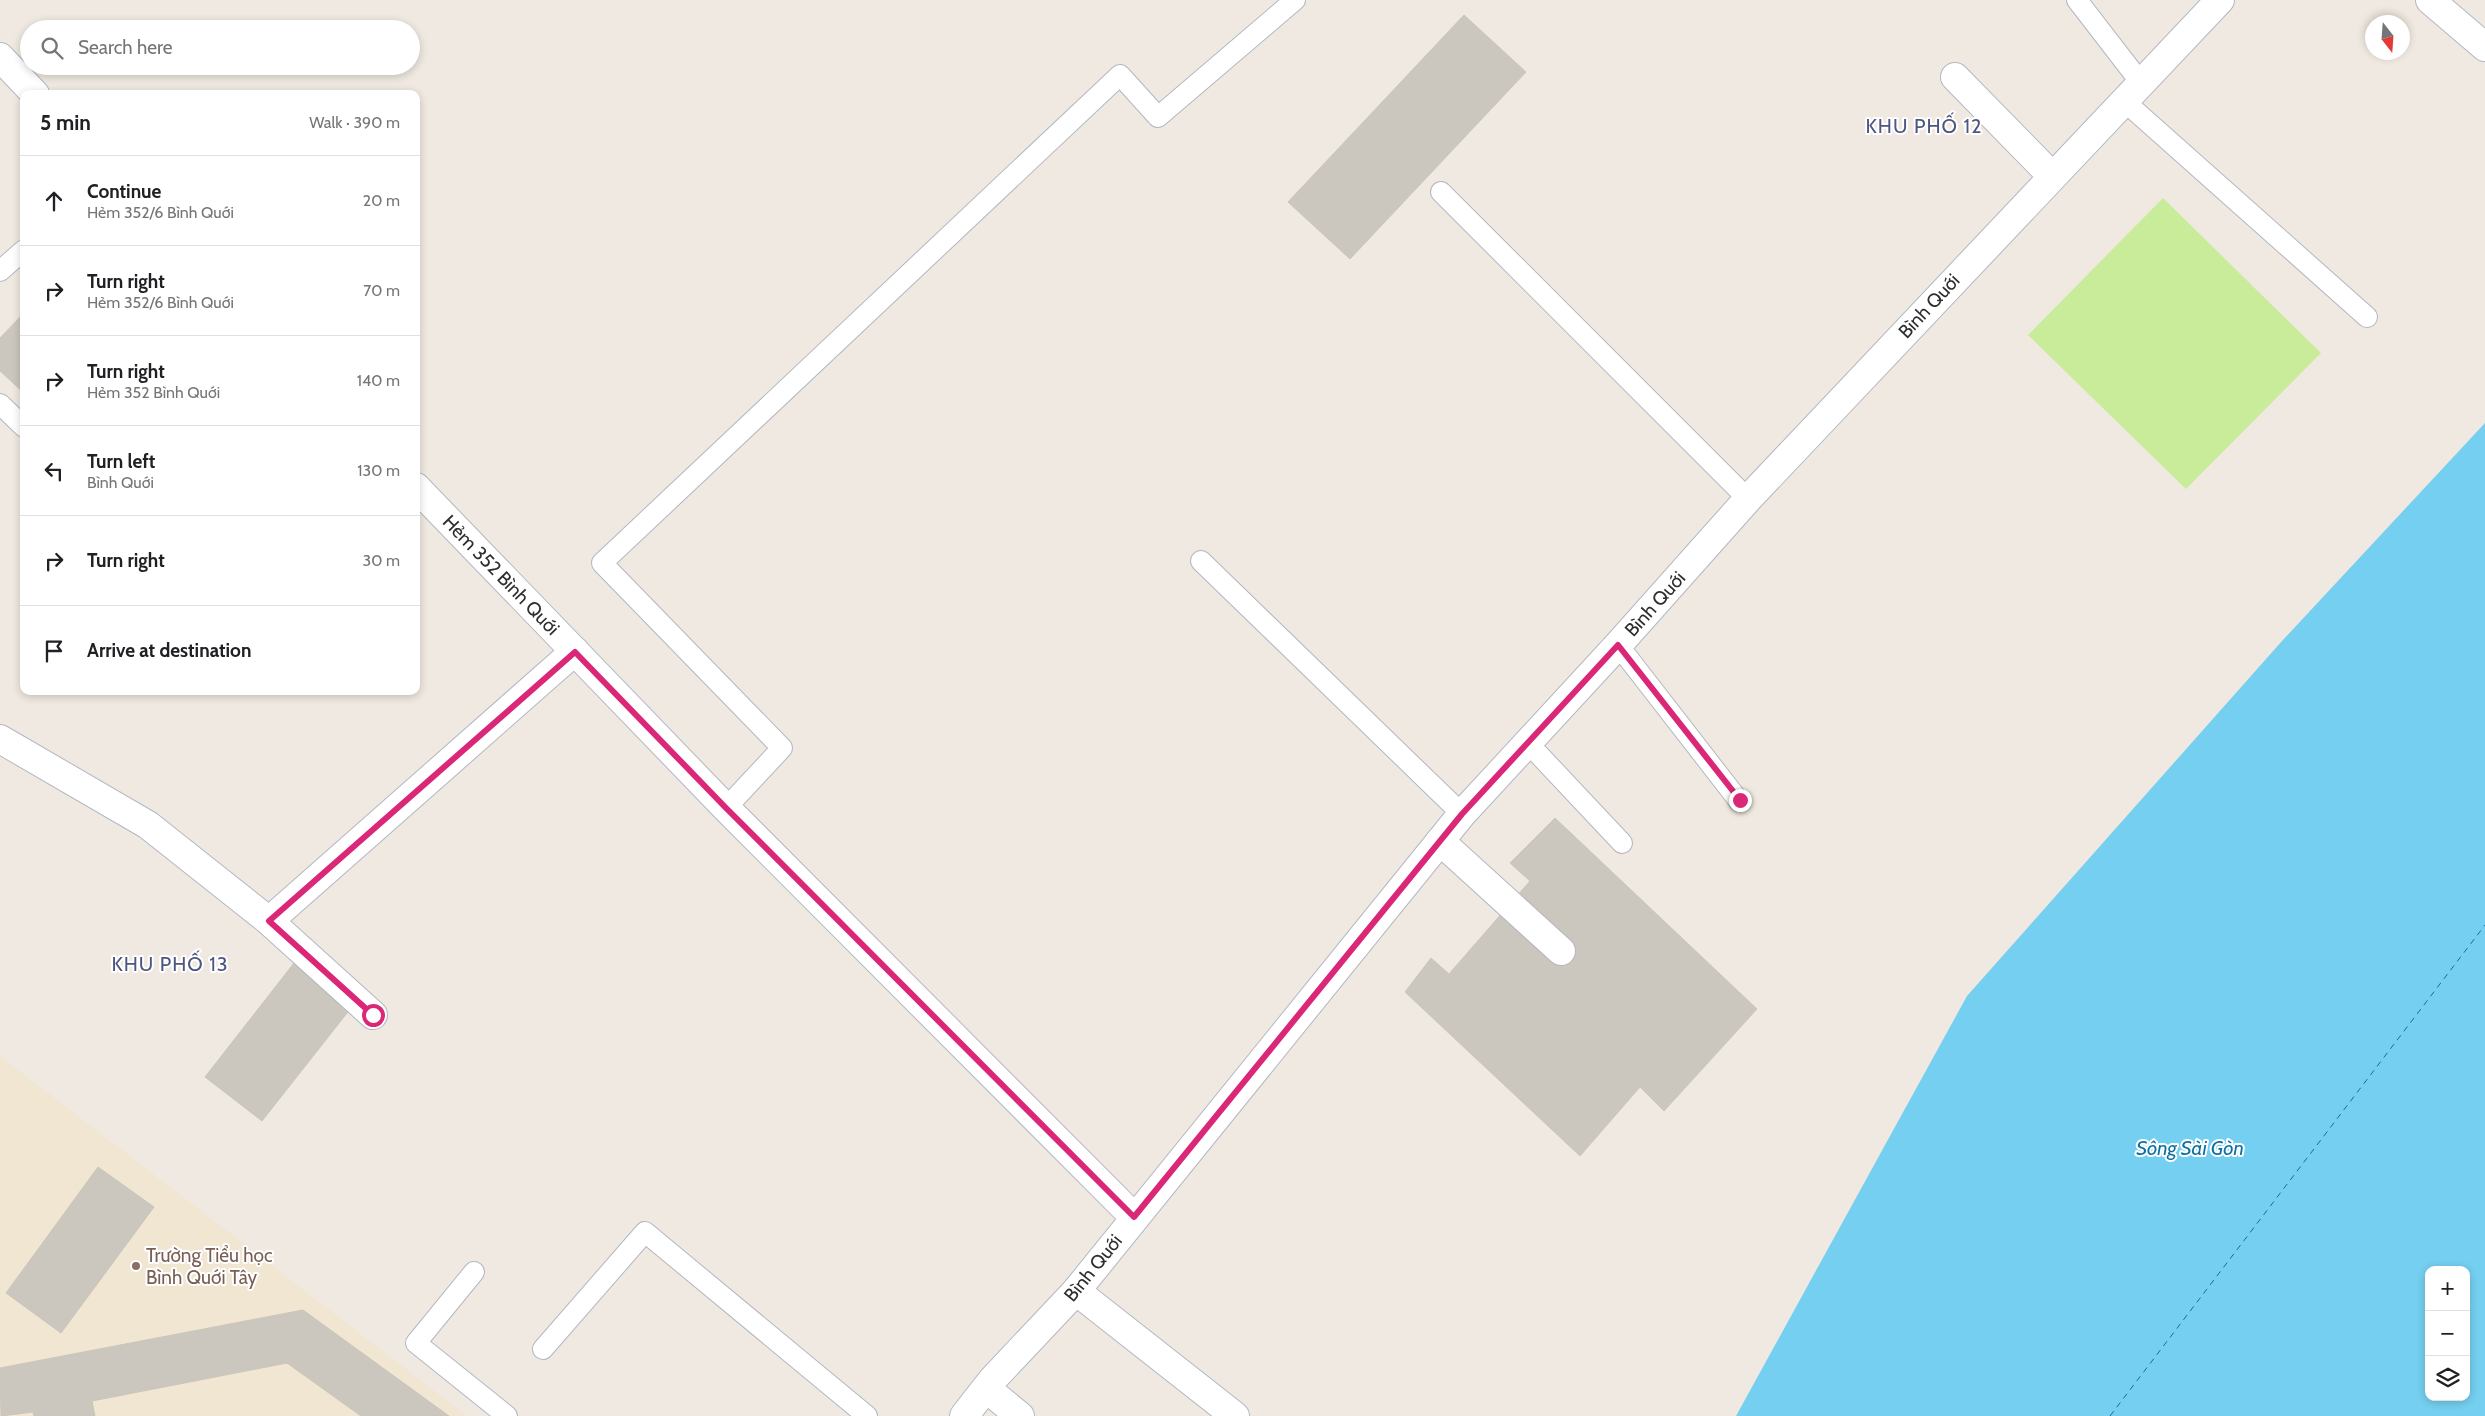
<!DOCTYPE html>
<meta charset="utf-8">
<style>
body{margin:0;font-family:Cabin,sans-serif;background:#f6f6f6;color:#202124}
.controls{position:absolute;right:15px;bottom:15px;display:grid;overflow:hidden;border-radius:10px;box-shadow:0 2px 8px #0003}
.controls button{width:45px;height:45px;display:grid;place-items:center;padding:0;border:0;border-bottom:1px solid #e0e0e0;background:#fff;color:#202124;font:25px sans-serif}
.compass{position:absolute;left:2365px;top:15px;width:45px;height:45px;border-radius:50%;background:#fff;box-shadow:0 2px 8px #0003;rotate:163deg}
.stop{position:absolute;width:15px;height:15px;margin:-11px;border:4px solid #db2777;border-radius:50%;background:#fff}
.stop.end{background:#db2777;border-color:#fff;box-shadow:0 1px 5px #0008}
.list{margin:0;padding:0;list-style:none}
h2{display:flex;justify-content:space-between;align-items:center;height:65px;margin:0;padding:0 20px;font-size:21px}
h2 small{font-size:16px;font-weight:400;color:#757577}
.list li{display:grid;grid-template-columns:32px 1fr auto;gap:15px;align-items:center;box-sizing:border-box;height:90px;padding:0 20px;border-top:1px solid #e0e0e0}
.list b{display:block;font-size:19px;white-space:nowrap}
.list p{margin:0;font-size:16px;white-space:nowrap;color:#757577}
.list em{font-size:16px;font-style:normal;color:#757577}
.icon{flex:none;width:28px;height:28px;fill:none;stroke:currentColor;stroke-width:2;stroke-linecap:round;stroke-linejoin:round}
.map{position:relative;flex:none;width:2485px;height:1416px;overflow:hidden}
.search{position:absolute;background:#fff;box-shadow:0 2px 8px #0003;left:20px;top:20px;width:400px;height:55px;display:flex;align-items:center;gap:12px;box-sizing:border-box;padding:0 18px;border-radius:28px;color:#757577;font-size:19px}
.panel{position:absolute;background:#fff;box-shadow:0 2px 8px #0003;left:20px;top:90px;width:400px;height:605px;border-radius:10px}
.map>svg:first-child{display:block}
.education{fill:#f0e6d1}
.pitch{fill:#c9ec9a}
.water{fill:#75cff0;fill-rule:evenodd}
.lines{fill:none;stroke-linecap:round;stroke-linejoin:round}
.ferry{stroke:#0d6fa3;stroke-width:1;stroke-dasharray:6 5;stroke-linecap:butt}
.building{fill:#cbc7bf;stroke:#cbc5ba}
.service-casing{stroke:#b4b7c1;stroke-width:22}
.minor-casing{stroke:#b4b7c1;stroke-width:30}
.secondary-casing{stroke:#b4b7c1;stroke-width:30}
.service{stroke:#fff;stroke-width:20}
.minor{stroke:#fff;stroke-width:28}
.secondary{stroke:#fff;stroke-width:28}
.route{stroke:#db2777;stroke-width:6}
.education-dot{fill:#8d6e63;stroke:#fff;stroke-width:2}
.labels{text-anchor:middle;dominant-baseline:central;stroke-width:4;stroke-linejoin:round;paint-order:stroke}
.street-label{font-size:19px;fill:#2e2e2e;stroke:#fff}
.education-label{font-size:19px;fill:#785e54;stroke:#fff;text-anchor:start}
.neighbourhood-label{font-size:20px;letter-spacing:1px;fill:#4d5680;stroke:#fff}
.water-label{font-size:20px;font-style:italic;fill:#0d6fa3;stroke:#fff}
</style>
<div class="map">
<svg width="2485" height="1416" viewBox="0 0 2485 1416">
<rect width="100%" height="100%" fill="#efe9e1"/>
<!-- education -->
<path class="education" d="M0 1056 30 1079 467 1416H0Z"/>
<!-- pitch -->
<path class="pitch" d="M2163 198 2321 353 2186 489 2028 335Z"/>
<!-- water -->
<path class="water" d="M2485 423V1416H1736L1967 996 2282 641ZM2429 1270H2466V1397H2429Z"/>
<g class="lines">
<!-- ferry -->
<path class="ferry" d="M2110 1416 2485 925"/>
</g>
<!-- building -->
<path class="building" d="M1464 15 1526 72 1350 259 1288 202Z
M24 313V393L0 371V338Z
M1555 818 1757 1009 1664 1111 1640 1087 1580 1156 1405 992 1431 958 1449 974 1530 881 1510 863Z
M294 963 351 1008 262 1121 205 1077Z
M98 1167 154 1207 61 1333 6 1293Z
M303 1310 449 1416H361L287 1363 92 1401 95 1416H34L33 1412 1 1416 0 1368Z"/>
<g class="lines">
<!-- service casing -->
<g class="service-casing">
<path id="service" d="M2077 0 2141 83
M2123 100 2367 317
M1441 192 1748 499
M0 271 24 250
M0 404 24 427
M1201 561 1462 814
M1618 645 1739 801
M1527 742 1622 843
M726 808 782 748 602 563 1120 75 1158 117 1295 0
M474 1272 416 1343 507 1416
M543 1349 645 1232 867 1416"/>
</g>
<!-- minor casing -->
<g class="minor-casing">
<path id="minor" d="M2430 0 2485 47
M0 57 35 94
M1955 77 2052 176
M416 487 726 808 1134 1217
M0 739 148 825 269 921
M1440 841 1561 951
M373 1015 269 921 575 651
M1076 1291 1235 1416
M987 1389 1020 1416"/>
</g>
<!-- secondary casing -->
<g class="secondary-casing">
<path id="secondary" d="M964 1416 993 1379 1076 1291 1462 814 1618 645 1748 499 2220 0"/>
</g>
<!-- service -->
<use href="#service" class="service"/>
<!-- minor -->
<use href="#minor" class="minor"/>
<!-- secondary -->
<use href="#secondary" class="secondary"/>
</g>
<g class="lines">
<!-- route -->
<path class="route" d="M373 1015 269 921 575 652 726 808 1134 1217 1462 814 1618 645 1740 800"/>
</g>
<!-- markers -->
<circle class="education-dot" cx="136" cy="1266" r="5"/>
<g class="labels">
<!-- street labels -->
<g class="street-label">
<text transform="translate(1929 306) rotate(-47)">Bình Quới</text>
<text transform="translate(501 575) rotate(46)">Hẻm 352 Bình Quới</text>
<text transform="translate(1655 604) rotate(-48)">Bình Quới</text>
<text transform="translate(1093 1268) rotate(-51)">Bình Quới</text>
</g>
<!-- education labels -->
<g class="education-label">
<text x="146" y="1255">Trường Tiểu học<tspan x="146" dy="22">Bình Quới Tây</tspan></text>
</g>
<!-- neighbourhood labels -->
<g class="neighbourhood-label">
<text x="1924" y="126">KHU PHỐ 12</text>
<text x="170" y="964">KHU PHỐ 13</text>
</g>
<!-- water labels -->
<g class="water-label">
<text x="2190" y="1148">Sông Sài Gòn</text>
</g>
</g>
</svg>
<div class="controls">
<button>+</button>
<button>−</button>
<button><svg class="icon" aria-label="layers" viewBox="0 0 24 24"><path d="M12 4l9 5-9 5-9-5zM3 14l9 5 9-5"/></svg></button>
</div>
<svg class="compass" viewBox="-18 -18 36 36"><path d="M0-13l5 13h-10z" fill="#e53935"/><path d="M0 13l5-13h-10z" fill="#757577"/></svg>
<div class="stop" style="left:373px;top:1015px"></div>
<div class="stop end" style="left:1740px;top:800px"></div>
<div class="search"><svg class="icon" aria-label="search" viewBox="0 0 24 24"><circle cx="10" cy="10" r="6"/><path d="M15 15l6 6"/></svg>Search here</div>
<section class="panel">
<h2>5 min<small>Walk · 390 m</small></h2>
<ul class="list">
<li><svg class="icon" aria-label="ahead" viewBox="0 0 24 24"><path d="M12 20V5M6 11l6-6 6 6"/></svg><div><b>Continue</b><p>Hẻm 352/6 Bình Quới</p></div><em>20 m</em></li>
<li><svg class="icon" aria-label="right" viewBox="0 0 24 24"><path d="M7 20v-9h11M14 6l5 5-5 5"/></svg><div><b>Turn right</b><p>Hẻm 352/6 Bình Quới</p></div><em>70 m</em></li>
<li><svg class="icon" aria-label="right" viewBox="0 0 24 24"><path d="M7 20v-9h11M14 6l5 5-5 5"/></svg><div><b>Turn right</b><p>Hẻm 352 Bình Quới</p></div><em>140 m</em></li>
<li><svg class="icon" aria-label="left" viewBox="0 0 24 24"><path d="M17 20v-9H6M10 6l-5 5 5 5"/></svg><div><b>Turn left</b><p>Bình Quới</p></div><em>130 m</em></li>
<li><svg class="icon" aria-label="right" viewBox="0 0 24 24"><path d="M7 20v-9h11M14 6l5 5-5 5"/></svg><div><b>Turn right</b></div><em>30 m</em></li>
<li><svg class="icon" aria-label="arrive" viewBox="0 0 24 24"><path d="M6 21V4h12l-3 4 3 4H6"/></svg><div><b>Arrive at destination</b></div></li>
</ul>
</section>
</div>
